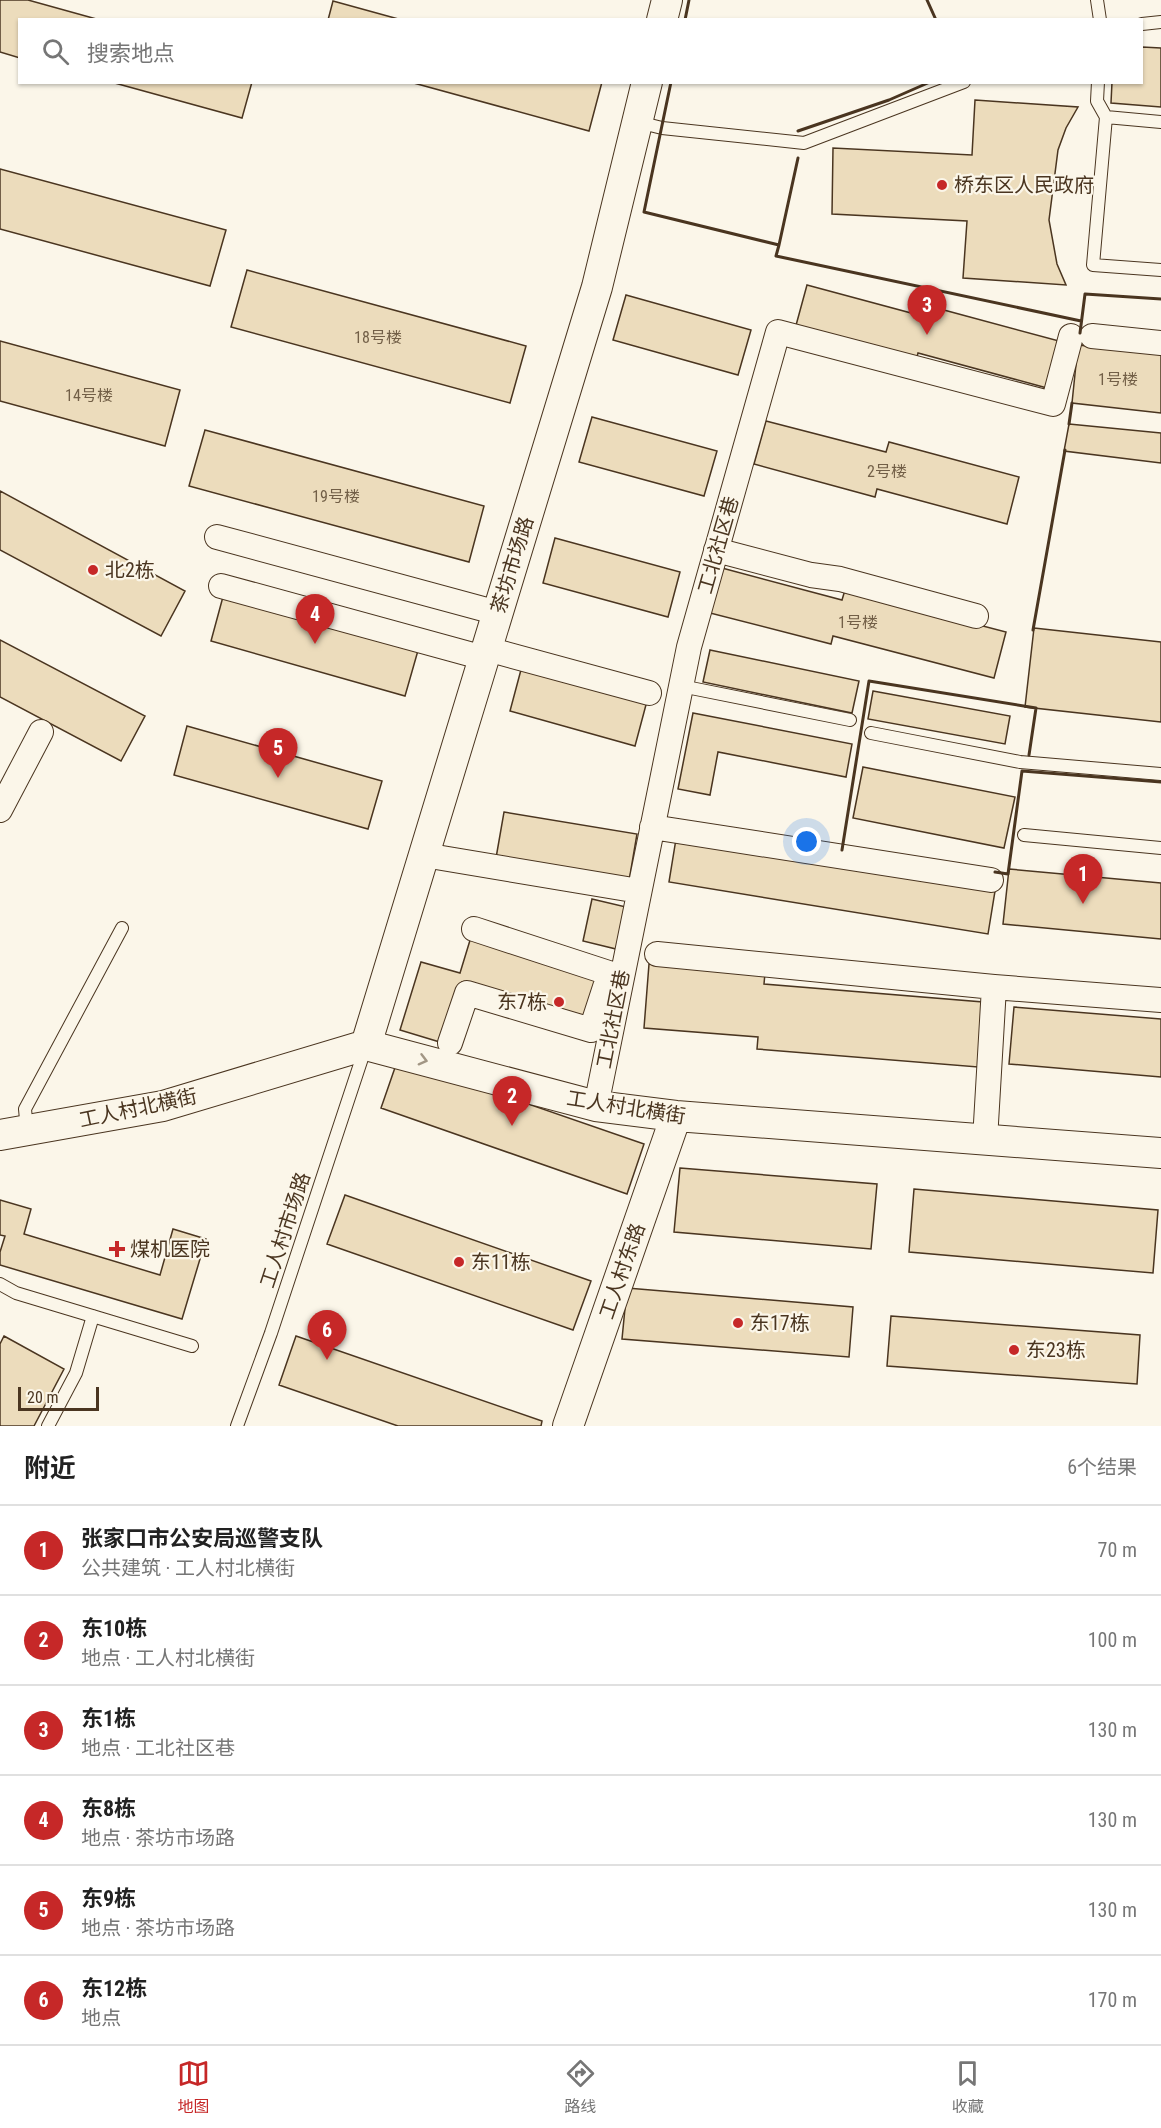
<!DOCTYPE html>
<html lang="zh">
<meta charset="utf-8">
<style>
body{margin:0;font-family:"Roboto Condensed","Noto Sans SC",sans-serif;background:#f2f2f2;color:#222}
.scale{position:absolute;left:18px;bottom:15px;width:81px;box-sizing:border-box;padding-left:6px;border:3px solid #4a3520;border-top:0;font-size:16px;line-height:21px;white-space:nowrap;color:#4a3520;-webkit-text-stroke:4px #fbf6e9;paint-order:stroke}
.you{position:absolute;left:807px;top:842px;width:21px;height:21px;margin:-15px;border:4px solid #fff;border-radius:50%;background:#1a73e8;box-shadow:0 0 0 9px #1a73e833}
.badge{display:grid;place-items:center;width:39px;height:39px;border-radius:50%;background:#c62828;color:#fff;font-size:20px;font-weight:700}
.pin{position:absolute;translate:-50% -50px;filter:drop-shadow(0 2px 3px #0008)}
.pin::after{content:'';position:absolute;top:32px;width:21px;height:18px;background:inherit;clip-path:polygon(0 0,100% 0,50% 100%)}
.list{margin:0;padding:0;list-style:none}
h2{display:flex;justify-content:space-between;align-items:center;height:78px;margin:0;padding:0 24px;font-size:26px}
h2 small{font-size:20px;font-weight:400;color:#767676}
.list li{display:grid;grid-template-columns:39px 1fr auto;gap:18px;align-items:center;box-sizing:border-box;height:90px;padding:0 24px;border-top:2px solid #e0e0e0}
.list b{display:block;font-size:22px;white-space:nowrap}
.list p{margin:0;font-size:20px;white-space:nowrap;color:#767676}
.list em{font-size:20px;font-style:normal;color:#767676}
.icon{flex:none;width:33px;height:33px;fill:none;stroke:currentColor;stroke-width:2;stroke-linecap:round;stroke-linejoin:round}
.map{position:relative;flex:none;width:1161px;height:1426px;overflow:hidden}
.search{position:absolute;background:#fff;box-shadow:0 2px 4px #0004;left:18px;right:18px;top:18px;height:66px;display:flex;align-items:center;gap:15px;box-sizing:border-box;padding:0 21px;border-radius:0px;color:#767676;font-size:22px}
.sheet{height:618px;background:#fff}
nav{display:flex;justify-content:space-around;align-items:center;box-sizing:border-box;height:84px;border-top:2px solid #e0e0e0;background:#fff;font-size:16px;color:#767676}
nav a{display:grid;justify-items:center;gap:3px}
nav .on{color:#c62828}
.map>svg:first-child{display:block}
.building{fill:#ecdcbc;stroke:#4a3520;stroke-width:1.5}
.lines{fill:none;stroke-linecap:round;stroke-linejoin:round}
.service-casing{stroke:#4a3520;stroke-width:14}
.minor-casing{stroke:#4a3520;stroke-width:26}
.tertiary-casing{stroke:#4a3520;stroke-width:32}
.service{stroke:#fbf6e9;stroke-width:12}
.minor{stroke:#fbf6e9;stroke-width:24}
.tertiary{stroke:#fbf6e9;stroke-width:30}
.wall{stroke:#4a3520;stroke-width:3}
.oneway{stroke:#a29684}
.poi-dot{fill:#c62828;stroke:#fbf6e9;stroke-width:2}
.labels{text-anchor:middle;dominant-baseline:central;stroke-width:4.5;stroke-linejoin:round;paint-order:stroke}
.number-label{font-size:16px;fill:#725f47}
.poi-label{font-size:20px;fill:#4a3520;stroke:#fbf6e9;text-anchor:start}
.street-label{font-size:20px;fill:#4a3520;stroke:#fbf6e9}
</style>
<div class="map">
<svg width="1161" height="1426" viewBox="0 0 1161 1426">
<rect width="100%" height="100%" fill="#fbf6e9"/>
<!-- building -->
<path class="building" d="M0 0H28L100 20H20V58L0 52Z
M333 1 402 20H328Z
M1142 47 1161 48V107L1111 103 1112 82H1142Z
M111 82H252L242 118Z
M410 82H602L589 131Z
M975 100 1078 107 1066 128 1058 150 1049 220 1057 264 1066 285 963 278 967 221 832 214 833 148 972 155Z
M0 169 226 230 210 286 0 229Z
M247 270 526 346 510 403 231 327Z
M807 285 926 317 929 306 1059 341 1047 388 918 353 916 361 795 329Z
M626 295 751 330 738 375 613 340Z
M0 341 180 390 165 446 0 401Z
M1078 345 1161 354V413L1072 403Z
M592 417 717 451 704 496 579 462Z
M766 421 886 452 889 442 1019 477 1007 524 877 489 875 497 754 464Z
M1069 424 1161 433V463L1064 451Z
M205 430 484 506 469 562 189 486Z
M0 491 185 591 161 636 0 550Z
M555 538 680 572 668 617 543 583Z
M722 568 842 600 845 590 1006 632 994 678 833 636 831 644 710 613Z
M224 593 419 647 405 696 211 641Z
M1034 628 1161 642V722L1025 707Z
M0 640 145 716 121 761 0 697Z
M710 650 859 681 852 713 703 682Z
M522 666 647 701 635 746 510 711Z
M873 691 1010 716 1005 744 868 719Z
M693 713 852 744 846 777 718 752 710 795 678 789Z
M187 726 382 781 368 829 174 775Z
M863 767 1015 797 1004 848 853 818Z
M504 812 637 834 629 881 496 858Z
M676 839 995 891 988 934 669 882Z
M1009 869 1161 883V939L1003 924Z
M592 899 626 907 616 949 583 941Z
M471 937 601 977 587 1022 462 982 443 1043 400 1030 421 962 460 973Z
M649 964 765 973 764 984 983 1002 978 1067 757 1049 758 1037 644 1028Z
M1014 1007 1161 1019V1077L1009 1064Z
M398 1059 644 1144 627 1194 381 1108Z
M680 1168 877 1184 871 1249 674 1232Z
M914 1189 1158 1210 1153 1273 909 1252Z
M345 1195 591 1281 573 1330 327 1244Z
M0 1200 31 1209 24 1234 160 1275 173 1229 206 1239 182 1319 0 1265V1252L5 1236 0 1235Z
M627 1288 853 1307 849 1357 622 1339Z
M891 1316 1140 1335 1137 1384 887 1366Z
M4 1336 64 1369 34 1426H0V1344Z
M296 1336 542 1421 541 1426H398L279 1385Z"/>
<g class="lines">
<!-- service casing -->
<g class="service-casing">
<path id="service" d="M1097 0 1100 20
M1142 24 1161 22
M1098 82 1097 101 1106 117 1093 265 1161 270
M1106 117 1161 122
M638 122 662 128 804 143 964 82
M681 686 850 720
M871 733 1020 762 1161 774
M1024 835 1161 848
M27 1130 25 1109 122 928
M0 1284 16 1293 192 1346
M48 1426 76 1373 93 1316
M237 1426 271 1333 366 1046"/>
</g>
<!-- minor casing -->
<g class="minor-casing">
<path id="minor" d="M1092 336 1161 343
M217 537 498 613
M716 550 811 575 840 579 976 616
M221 586 484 658
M487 649 649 693
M0 810 41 732
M652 827 991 880
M424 855 639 891
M474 929 621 977
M657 954 994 987 1161 1000
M450 1043 467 993 591 1030 607 981
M596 1106 689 647 778 332 1053 404 1071 336
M985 1140 994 987"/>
</g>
<!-- tertiary casing -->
<g class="tertiary-casing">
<path id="tertiary" d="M662 20 667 0
M366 1045 597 287 647 82
M0 1135 163 1106 366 1045 596 1106 676 1116 1161 1153
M568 1426 676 1116"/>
</g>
<!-- service -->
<use href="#service" class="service"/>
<!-- minor -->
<use href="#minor" class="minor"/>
<!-- tertiary -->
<use href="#tertiary" class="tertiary"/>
<!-- wall -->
<path class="wall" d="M927 0 936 20
M685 20 689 0
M671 82 644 212 779 245 776 256 1081 321
M798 131 889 100 930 82
M779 245 798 158
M1080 333 1085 294 1161 299
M1069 424 1072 403
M1033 630 1065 450
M842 850 869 681 1036 708 1029 755
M995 872 1008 874 1022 771 1161 782"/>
</g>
<!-- one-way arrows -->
<defs><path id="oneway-chevron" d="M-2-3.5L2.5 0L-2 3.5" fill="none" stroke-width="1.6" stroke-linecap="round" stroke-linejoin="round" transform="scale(1.5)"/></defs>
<use class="oneway" href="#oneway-chevron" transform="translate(423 1060) rotate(15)"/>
<!-- markers -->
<g class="poi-dot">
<circle cx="942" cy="185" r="6"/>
<circle cx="93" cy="570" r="6"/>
<circle cx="559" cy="1002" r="6"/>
<path d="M114 1240h6v6h6v6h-6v6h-6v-6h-6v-6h6z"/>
<circle cx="459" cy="1262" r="6"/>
<circle cx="738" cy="1323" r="6"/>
<circle cx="1014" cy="1350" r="6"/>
</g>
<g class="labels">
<!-- number labels -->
<g class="number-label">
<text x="378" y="337">18号楼</text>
<text x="1118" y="379">1号楼</text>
<text x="89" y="395">14号楼</text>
<text x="887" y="471">2号楼</text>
<text x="336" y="496">19号楼</text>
<text x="858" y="622">1号楼</text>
</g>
<!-- poi labels -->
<g class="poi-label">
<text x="954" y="185">桥东区人民政府</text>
<text x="105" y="570">北2栋</text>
<text x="547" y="1002" text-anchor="end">东7栋</text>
<text x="130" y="1249">煤机医院</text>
<text x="471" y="1262">东11栋</text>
<text x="750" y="1323">东17栋</text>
<text x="1026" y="1350">东23栋</text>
</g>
<!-- street labels -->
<g class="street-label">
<text transform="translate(718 545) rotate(-74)">工北社区巷</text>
<text transform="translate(512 565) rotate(-73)">茶坊市场路</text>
<text transform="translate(613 1019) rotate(-79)">工北社区巷</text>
<text transform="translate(626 1107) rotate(9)">工人村北横街</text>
<text transform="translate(138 1108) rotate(-12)">工人村北横街</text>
<text transform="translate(285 1230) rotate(-72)">工人村市场路</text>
<text transform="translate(622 1271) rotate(-71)">工人村东路</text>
</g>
</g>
</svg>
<div class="scale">20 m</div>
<div class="you"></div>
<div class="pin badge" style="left:1083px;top:904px">1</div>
<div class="pin badge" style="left:512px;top:1126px">2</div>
<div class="pin badge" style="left:927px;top:335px">3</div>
<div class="pin badge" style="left:315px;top:644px">4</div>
<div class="pin badge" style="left:278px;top:778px">5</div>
<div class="pin badge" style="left:327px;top:1360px">6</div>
<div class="search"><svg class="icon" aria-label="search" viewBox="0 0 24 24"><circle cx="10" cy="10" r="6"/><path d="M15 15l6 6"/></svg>搜索地点</div>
</div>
<section class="sheet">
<h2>附近<small>6个结果</small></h2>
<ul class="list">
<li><span class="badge">1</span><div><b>张家口市公安局巡警支队</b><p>公共建筑 · 工人村北横街</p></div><em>70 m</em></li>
<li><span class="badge">2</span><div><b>东10栋</b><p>地点 · 工人村北横街</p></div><em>100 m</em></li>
<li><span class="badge">3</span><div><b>东1栋</b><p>地点 · 工北社区巷</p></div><em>130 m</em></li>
<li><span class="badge">4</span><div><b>东8栋</b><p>地点 · 茶坊市场路</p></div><em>130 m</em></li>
<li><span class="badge">5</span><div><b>东9栋</b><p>地点 · 茶坊市场路</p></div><em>130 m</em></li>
<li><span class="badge">6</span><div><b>东12栋</b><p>地点</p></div><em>170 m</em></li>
</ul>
</section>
<nav>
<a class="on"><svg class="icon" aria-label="map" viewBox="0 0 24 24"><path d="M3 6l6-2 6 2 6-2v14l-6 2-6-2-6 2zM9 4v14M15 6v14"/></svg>地图</a>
<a><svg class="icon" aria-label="directions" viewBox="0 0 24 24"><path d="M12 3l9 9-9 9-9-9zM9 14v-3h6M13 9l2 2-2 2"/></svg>路线</a>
<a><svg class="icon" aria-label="saved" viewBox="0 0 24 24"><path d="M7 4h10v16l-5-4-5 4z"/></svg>收藏</a>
</nav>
